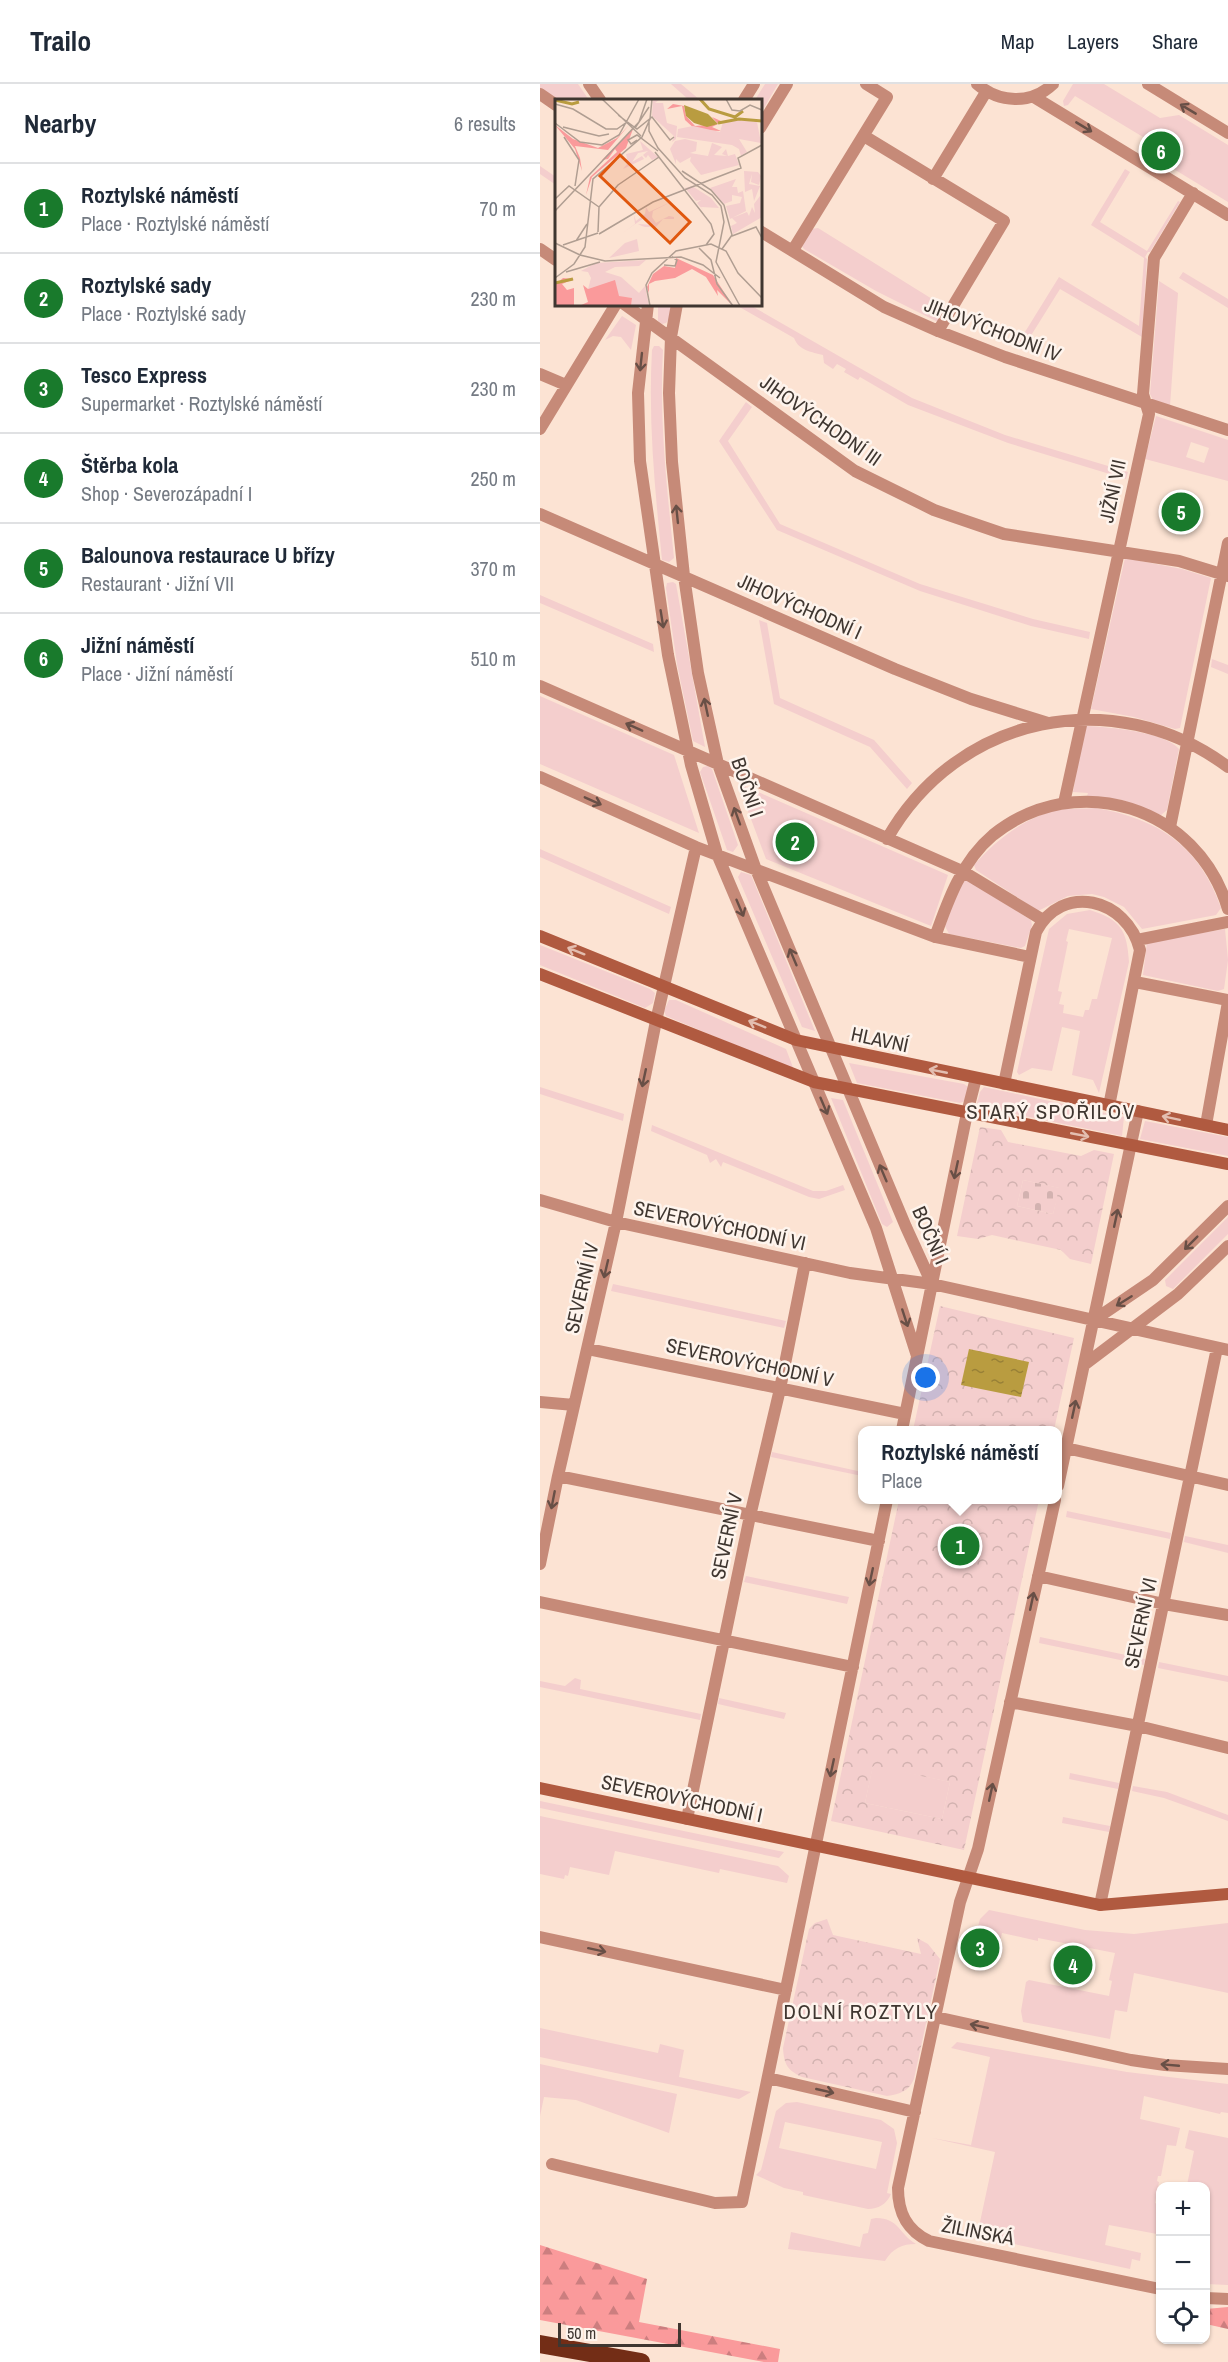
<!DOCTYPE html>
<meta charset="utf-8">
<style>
body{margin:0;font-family:"Archivo Narrow",sans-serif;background:#f6f6f7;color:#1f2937}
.controls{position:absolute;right:18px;bottom:18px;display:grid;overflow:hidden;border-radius:12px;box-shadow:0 2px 4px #0004}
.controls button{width:54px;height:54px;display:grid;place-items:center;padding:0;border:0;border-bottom:2px solid #e0e1e3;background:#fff;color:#1f2937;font:30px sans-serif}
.scale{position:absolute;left:18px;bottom:15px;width:123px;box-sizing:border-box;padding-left:6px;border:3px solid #3f3630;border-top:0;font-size:16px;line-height:21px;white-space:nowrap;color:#3f3630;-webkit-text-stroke:4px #fef4ed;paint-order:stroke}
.you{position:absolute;left:386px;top:1294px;width:21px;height:21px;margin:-15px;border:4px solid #fff;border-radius:50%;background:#1a73e8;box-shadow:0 0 0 9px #1a73e833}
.badge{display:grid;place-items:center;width:39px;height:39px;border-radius:50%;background:#197a2c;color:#fff;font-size:20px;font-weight:700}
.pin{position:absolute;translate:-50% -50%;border:3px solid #fff;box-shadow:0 2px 6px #0006}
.popup{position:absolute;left:318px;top:1342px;width:204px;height:78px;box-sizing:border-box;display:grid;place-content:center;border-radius:12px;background:#fff;filter:drop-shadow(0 2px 4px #0005);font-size:20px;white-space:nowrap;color:#747a83}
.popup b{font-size:22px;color:#1f2937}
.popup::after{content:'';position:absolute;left:50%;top:100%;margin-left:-12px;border:12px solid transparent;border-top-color:#fff}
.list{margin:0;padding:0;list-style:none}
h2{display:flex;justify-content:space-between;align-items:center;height:78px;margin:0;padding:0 24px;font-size:26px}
h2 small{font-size:20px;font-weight:400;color:#747a83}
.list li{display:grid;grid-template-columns:39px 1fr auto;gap:18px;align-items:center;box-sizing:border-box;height:90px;padding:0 24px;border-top:2px solid #e0e1e3}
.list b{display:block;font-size:22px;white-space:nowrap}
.list p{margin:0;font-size:20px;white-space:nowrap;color:#747a83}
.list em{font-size:20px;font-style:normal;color:#747a83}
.icon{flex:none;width:33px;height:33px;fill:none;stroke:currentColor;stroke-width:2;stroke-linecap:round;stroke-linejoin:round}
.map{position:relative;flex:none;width:688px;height:2278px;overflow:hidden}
header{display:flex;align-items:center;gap:36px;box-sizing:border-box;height:84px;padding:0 30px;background:#fff;border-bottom:2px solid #e0e1e3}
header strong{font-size:28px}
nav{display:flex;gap:33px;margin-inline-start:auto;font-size:21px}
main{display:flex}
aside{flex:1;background:#fff}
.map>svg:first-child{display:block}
.grass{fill:#f4cecd;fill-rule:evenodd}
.forest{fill:url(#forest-firs)}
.cemetery{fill:url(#cemetery-stones)}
.park{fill:url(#park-crowns);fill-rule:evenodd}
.water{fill:url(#water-ripples)}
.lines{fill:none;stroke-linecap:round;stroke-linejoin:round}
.street{stroke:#c68a78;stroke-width:12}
.secondary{stroke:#b05a40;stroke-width:12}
.highway{stroke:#732d16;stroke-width:18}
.oneway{stroke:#684f46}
.oneway2{stroke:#e3beb0}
.labels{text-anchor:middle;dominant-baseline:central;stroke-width:5;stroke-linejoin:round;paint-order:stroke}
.street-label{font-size:20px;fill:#3f3630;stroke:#fef4ed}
.neighbourhood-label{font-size:21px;letter-spacing:1.5px;fill:#3f3630;stroke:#fef4ed}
.inset-river{fill:none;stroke:#b99c40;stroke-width:3}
.inset-road{fill:none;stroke:#b09e92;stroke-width:1.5}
.view{fill:#e0570e;fill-opacity:0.15;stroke:#e0570e;stroke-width:3}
.inset-edge{fill:none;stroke:#3f3630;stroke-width:3}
</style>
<header>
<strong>Trailo</strong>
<nav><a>Map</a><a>Layers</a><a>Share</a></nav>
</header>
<main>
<aside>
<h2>Nearby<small>6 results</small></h2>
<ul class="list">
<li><span class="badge">1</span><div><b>Roztylské náměstí</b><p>Place · Roztylské náměstí</p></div><em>70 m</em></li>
<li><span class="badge">2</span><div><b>Roztylské sady</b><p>Place · Roztylské sady</p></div><em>230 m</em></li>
<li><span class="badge">3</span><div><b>Tesco Express</b><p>Supermarket · Roztylské náměstí</p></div><em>230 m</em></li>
<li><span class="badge">4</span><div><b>Štěrba kola</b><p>Shop · Severozápadní I</p></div><em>250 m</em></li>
<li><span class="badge">5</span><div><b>Balounova restaurace U břízy</b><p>Restaurant · Jižní VII</p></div><em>370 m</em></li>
<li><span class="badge">6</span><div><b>Jižní náměstí</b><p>Place · Jižní náměstí</p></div><em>510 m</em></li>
</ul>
</aside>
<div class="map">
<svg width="688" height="2278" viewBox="0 0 688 2278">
<defs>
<pattern id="forest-firs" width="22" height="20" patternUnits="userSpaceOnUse" patternTransform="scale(1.5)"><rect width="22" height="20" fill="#fa9a9b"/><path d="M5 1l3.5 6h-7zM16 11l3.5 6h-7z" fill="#cc7e7f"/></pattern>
<pattern id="cemetery-stones" width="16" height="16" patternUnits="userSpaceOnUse" patternTransform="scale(1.5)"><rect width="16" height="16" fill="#f4cecd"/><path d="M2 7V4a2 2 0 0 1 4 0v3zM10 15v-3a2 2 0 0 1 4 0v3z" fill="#d2b2b0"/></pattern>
<pattern id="park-crowns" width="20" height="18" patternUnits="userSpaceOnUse" patternTransform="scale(1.5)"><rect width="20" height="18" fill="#f4cecd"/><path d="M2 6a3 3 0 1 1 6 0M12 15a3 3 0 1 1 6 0" fill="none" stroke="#d2b2b0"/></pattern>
<pattern id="water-ripples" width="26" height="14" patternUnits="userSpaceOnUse" patternTransform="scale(1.5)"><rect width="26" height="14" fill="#b99c40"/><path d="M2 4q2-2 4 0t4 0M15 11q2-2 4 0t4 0" fill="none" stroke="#988036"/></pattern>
</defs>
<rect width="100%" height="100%" fill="#fce3d3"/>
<!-- grass -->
<path class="grass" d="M0 0H38L49 16H17L0 5Z
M131 0H141L160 16H149Z
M225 0H238L221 29 220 16H215Z
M533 0H564L620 34 639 31 688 61V118L614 73 615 63 613 59 535 12 528 21 524 22 523 17Z
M0 82 16 93V101L0 90Z
M585 85 590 88 560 138 607 167 638 117 640 118 610 168H608L605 173 607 175 602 253 520 205 482 266 475 264 519 193 599 242 604 174 551 141Z
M278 144 405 223 398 238 336 207 264 165 261 161 271 145Z
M643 188 688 215V224L639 194Z
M619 197 638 209 630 322 613 316 610 310Z
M118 221H131L129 235 126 239 122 240 118 237Z
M196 221H210L372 314 465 351 588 388 586 395 468 359 368 321 320 293 318 296 304 288 306 285 297 280 293 285 284 279 283 271C272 268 259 267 254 254Z
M82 232 96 241 91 266 81 253 73 252 65 256Z
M114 262H119L123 266C119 336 127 404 134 474L129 478 122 476C115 406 108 337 112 266Z
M206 318 212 323 188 357 240 440 380 500 493 535 550 548 549 555 491 542 380 507 237 446 179 357Z
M616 332 688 356V397L605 375ZM651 358 669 364 664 379 646 373Z
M585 474 642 485 671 494 640 644 635 645 594 633 551 625Z
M133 498 136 500 165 663 153 657 137 580 126 504 127 499Z
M0 511 113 560 114 568 0 519Z
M219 536 227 539 240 614 334 656 372 699 367 705 330 663 234 620Z
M672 575 688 581V590L671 583Z
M0 612 134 671 159 749 0 680Z
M547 642C568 643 626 648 639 665L627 726 621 731 582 716 547 712 548 709 533 708 543 645Z
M168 682 172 685 198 761 193 768 187 766 160 688 163 683Z
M202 701 408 791 391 842 226 775 199 703Z
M556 724C618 735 659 761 681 824L676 831 602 845 584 823 564 813 552 810 528 812 498 827 436 786 434 781C457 755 484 734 517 726 529 724 543 725 556 724Z
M0 765 131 823 129 830 0 773Z
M201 788 211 791 275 947 262 943 198 793Z
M426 795 491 836 492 841 485 862 481 864 409 850 405 842 422 796Z
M550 826C581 836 587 846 589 878L559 1009 553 996 532 991 540 947 522 943 512 987 492 984 479 991 477 988 509 845 527 830ZM529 845 572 854 557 915H552L549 926H545L543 933 523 929 524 921 519 920 522 908 518 907 528 858 526 857Z
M685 845 688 876 684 905 678 907 603 891 607 858Z
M0 861 110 905 115 909 113 919 105 924 0 881Z
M129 916H136L246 965 254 986 126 932 124 927Z
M309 979 424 1000 428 1003 425 1017 420 1019 317 999Z
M0 1003 84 1030 83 1037 0 1010Z
M444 1003 584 1033 582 1052 441 1023 437 1019 440 1008Z
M291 1014 303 1016 353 1138 347 1143 342 1140Z
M605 1037 688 1053V1072L600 1055Z
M112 1041 273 1107H286L303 1101 305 1106 279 1115 269 1113 183 1078 181 1083 176 1075 170 1079 167 1071 111 1047Z
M688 1133V1150L633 1205 626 1202 625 1196Z
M73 1200 246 1237 244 1244 71 1207Z
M232 1368 322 1388V1392L231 1373Z
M527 1427 631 1449 630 1455 526 1433Z
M645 1452 688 1461V1469L644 1458Z
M206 1492 309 1513 307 1520 204 1498Z
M500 1553 605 1575 604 1581 499 1559Z
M619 1578 688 1592V1598L618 1584Z
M35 1594 41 1596 40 1605 161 1630 160 1636 0 1603V1597L25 1602Z
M179 1614 246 1629 244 1635 178 1620Z
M333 1681 410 1698 402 1735 325 1719Z
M530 1689 579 1699 578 1705 529 1695Z
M593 1702 627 1708 688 1731V1737L624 1714 592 1707Z
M0 1717 244 1768 239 1774 0 1724Z
M0 1732 238 1782 249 1792 247 1799 180 1785 179 1789 75 1767 69 1791 30 1783 28 1792 25 1791 24 1795 0 1790Z
M523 1733 570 1742 569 1748 522 1739Z
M449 1826 545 1846 594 1850 688 1839V1909L594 1889 587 1928 575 1926 570 1955 483 1938 481 1927 486 1898 489 1896 569 1912 572 1897 569 1896 575 1869 498 1854V1857L462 1849 459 1862 434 1857 440 1835Z
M0 1944 118 1969 120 1960 144 1966 139 1993 211 2008 199 2015 0 1973Z
M417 1958 587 1988 688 2000V2029L681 2028 680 2030 604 2012 600 2035 640 2044 636 2062 627 2061 621 2092H618L617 2097 619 2098 615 2119 620 2121V2137L617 2150 569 2141 565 2161 601 2169 600 2177 592 2175 590 2185 437 2152 455 2068 392 2054 431 2061 450 1973 411 1964Z
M0 1980 137 2010 129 2049 36 2016 4 2013 0 2032Z
M257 2018 341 2036 354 2045 357 2059 347 2109 351 2110C347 2120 338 2125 328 2125L263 2111V2108L244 2104 216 2091 221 2086 236 2027 246 2019ZM245 2038 342 2058 336 2085 239 2064Z
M649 2046 688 2054V2201L666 2200V2102L647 2101 654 2067 645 2064Z
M336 2134C359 2134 359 2150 376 2160 362 2160 353 2164 345 2177L248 2165 251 2148 320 2163 323 2150 328 2149 331 2135Z"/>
<!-- forest -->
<path class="forest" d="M0 2161 107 2195 99 2238 240 2265 238 2278H224L0 2236Z
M688 2223V2245L666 2240V2225Z"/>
<!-- cemetery -->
<path class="cemetery" d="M483 1096 520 1104 513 1130 477 1122Z"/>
<!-- park -->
<path class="park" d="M440 1043 461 1046 468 1058 541 1072 554 1066 574 1070 551 1180 530 1175 521 1166 452 1151 438 1155 417 1152ZM483 1096 519 1104 513 1130 477 1122Z
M400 1222 534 1254 514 1346H373Z
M359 1416H499L424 1766 291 1737ZM333 1682 410 1698 402 1735 325 1719Z
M287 1835 293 1851 381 1870 377 1854 388 1860 400 1875 374 1995C369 2007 360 2010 347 2012L262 1993C247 1986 244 1980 243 1964L269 1845 275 1839Z"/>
<!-- water -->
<path class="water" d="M429 1265 489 1278 481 1313 421 1301Z"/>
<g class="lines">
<!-- street -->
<path class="street" d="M49 0 60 16
M437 0C459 19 491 21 513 0
M608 0 688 49
M0 10 16 21
M494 13 688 131
M204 16 214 0
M220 44 247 0
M324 52 464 137 398 247
M393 95 446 8
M220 147 344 223 398 247 465 273 688 346
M0 165 16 176
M253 166 347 13 326 0
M84 220 315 387 394 426 464 450 639 477 688 492
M108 220 98 309 100 377 128 571 151 681 177 770 336 1144 377 1272
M137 220 131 253 129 309 132 378 144 492 158 589 178 680 215 783 366 1143 392 1200
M0 290 26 301
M0 345 76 220
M0 430 355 585 431 615 508 639
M0 602 422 787 503 836
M0 693 156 763 395 853 490 873
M524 719 609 330 603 310 614 174 653 109
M630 743 688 459
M347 755C417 631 574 598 688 683
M395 853C408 816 422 777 453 751 537 684 658 723 688 825
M597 856 688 838
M595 898 688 916
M464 1000 496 848C522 798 587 814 600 866L569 1022
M666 1041 688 918
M0 1116 76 1138 310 1189 392 1200 688 1266
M554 1236 613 1196 688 1122
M48 1265 365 1330
M544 1281 638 1210 688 1162
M0 1318 34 1321
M362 1346 427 1029 436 994
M526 1364 688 1401
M18 1392 339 1457
M518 1402 598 1027
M515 1416 438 1765 420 1818 358 2104C358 2128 366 2146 389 2157L620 2205
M0 1480 18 1392 76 1138 116 937 156 763
M498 1492 624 1520 688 1531
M0 1518 313 1583
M470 1618 598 1642 688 1664
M147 1735 210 1432 240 1305 265 1179
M560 1821 677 1264
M0 1853 246 1906
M396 1933 591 1976 625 1981 688 1985
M228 1994 375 2028
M12 2080 175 2119 202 2118 347 1416
M666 2214 688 2215"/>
<!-- secondary -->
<path class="secondary" d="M0 852 256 956 688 1046
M0 890 274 998 688 1080
M0 1704 560 1821 688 1810"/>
<!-- highway -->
<path class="highway" d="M0 2260 101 2278"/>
</g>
<!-- one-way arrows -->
<defs><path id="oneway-shaft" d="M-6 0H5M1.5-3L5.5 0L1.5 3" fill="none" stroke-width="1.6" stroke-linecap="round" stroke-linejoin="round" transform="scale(1.5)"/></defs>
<g class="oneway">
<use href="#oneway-shaft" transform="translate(648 25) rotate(-149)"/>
<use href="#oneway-shaft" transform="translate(544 43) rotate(31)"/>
<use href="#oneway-shaft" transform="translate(101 278) rotate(96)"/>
<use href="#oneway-shaft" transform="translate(137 430) rotate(-96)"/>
<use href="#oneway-shaft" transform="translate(122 535) rotate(81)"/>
<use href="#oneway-shaft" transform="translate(166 623) rotate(-102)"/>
<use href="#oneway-shaft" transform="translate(94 643) rotate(-156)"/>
<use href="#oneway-shaft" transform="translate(53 717) rotate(24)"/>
<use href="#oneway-shaft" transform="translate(197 732) rotate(-110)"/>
<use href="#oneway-shaft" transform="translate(200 824) rotate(67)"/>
<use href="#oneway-shaft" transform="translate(253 873) rotate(-113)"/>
<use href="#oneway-shaft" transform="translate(104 994) rotate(102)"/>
<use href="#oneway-shaft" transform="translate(284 1022) rotate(67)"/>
<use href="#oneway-shaft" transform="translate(416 1086) rotate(102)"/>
<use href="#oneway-shaft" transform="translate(343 1089) rotate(-113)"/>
<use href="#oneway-shaft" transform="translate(576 1134) rotate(-78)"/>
<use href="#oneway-shaft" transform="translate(651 1159) rotate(135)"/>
<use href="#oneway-shaft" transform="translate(66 1185) rotate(103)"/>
<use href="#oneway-shaft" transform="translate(584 1217) rotate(148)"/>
<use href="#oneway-shaft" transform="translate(365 1234) rotate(72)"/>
<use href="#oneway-shaft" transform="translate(534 1325) rotate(-78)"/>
<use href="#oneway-shaft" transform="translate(13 1416) rotate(101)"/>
<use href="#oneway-shaft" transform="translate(331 1493) rotate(102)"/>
<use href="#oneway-shaft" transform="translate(492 1517) rotate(-78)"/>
<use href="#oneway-shaft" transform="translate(292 1684) rotate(102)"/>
<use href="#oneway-shaft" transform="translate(451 1708) rotate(-78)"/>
<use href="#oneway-shaft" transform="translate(57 1866) rotate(12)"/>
<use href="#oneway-shaft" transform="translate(439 1942) rotate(-168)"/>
<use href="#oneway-shaft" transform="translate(630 1981) rotate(-175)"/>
<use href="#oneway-shaft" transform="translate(285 2007) rotate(13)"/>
</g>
<g class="oneway2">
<use href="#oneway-shaft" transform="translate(36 867) rotate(-158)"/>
<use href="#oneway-shaft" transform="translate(217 940) rotate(-158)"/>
<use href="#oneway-shaft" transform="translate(398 987) rotate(-169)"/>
<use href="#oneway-shaft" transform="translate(631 1034) rotate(-168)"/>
<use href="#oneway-shaft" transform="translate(540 1051) rotate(11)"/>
</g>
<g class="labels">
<!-- street labels -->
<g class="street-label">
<text transform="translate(453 245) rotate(21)">JIHOVÝCHODNÍ IV</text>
<text transform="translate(281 336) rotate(35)">JIHOVÝCHODNÍ III</text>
<text transform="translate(572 407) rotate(-78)">JIŽNÍ VII</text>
<text transform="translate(260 522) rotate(24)">JIHOVÝCHODNÍ I</text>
<text transform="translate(208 703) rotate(71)">BOČNÍ I</text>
<text transform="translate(340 955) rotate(12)">HLAVNÍ</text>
<text transform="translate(180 1141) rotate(12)">SEVEROVÝCHODNÍ VI</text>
<text transform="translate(391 1151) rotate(66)">BOČNÍ I</text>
<text transform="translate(41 1204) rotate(-77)">SEVERNÍ IV</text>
<text transform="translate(210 1278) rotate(12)">SEVEROVÝCHODNÍ V</text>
<text transform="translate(186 1452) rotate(-78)">SEVERNÍ V</text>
<text transform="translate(600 1539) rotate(-78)">SEVERNÍ VI</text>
<text transform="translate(142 1714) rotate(12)">SEVEROVÝCHODNÍ I</text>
<text transform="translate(438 2147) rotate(11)">ŽILINSKÁ</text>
</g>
<!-- neighbourhood labels -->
<g class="neighbourhood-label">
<text x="511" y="1027">STARÝ SPOŘILOV</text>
<text x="321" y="1927">DOLNÍ ROZTYLY</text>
</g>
</g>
<!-- overview -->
<g transform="translate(15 15)">
<rect width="207" height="207" fill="#fce3d3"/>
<path d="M98 0H105L100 4H108L112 24 122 27 121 40 117 43 119 37 97 17ZM130 40 142 43 141 52 135 54 153 57 157 44 167 48 159 56 172 57 167 55 171 50 173 57 180 55 184 66 146 76 135 62 136 58 125 64 121 60V65L115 50 120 42ZM85 42 103 58 97 61 93 56 91 59 88 56 93 52 83 54 77 63 87 57 89 60 68 70 73 64 71 55 88 51ZM189 72 203 73 206 77 204 86 196 83 197 75 194 85 205 87 199 102 197 90 190 93ZM181 80 177 88H182L183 94 188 92 191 112 175 120 171 107 185 104 187 98 177 96V102L169 105 155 89ZM137 87 156 99 164 109 146 108 149 112 142 104 146 101 141 102 130 89ZM205 97 207 118 178 135 176 127 182 124 177 119 192 113 194 117 197 108 200 114 199 105ZM120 101 98 112 97 118 101 124 108 120 114 117 119 118V120H108L100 129 98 126 94 128H90L87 127 83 125 98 126 89 119 66 135 80 125 79 116 81 122 90 115 91 108 94 113ZM91 161 84 167 60 168 50 173 66 178 84 194 90 187 94 207H76L77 199 64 198 57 183 33 190 36 179 33 173 26 172 41 164Z" fill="#f4cecd"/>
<path d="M118 5 129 7 131 17 140 27 163 25 157 18 166 22 163 25 157 28 166 32 141 31 130 21 127 7 112 10ZM0 26 18 40 43 49 62 39 74 26 53 51 20 47 25 59 27 72 20 50ZM78 30 71 49 37 78 31 96 35 78 62 53 60 50 53 60 47 61ZM121 159 158 176 178 207 162 191 163 197 151 178 137 170 120 179 100 182 94 185V194L92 188 98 175 109 167 120 169ZM8 179 19 180 7 185 12 191 19 189V207H0V186ZM60 181 64 197 77 199 76 207H24L33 203 28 186 33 190Z" fill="#fa9a9b"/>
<path d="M185 21 202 23 206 44 184 40 192 53 186 57 184 50 177 46 122 38 123 30 138 27 165 33 168 23ZM82 140 84 152 54 159 70 144Z" fill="#f4cecd"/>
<path d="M129 6 153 15 163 25 152 28 139 24 131 17Z" fill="#b99c40"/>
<path class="inset-river" d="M145 0 154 10 180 18 188 12M0 1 17 5 24 3M163 24 184 20 207 22M0 184 18 180"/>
<path class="inset-road" d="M47 0 86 37M171 0 177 11 185 12 195 6 207 11M0 5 18 10 51 30H62L72 23M63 16 82 30 97 18 115 41 119 38M94 23V32L103 49 130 79 157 96 166 107 169 123 161 163 185 207M0 24 25 43 47 46 64 36 84 0M8 28 44 37 54 35M80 29 94 8M9 38 24 61 20 87M82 41 76 45 73 41 82 36 103 52M100 53 156 125 159 135 151 146M127 72 156 91 169 106 177 136 167 150M0 100 14 87 44 108M44 108 63 86 104 58M0 112 84 23 92 0M43 133 44 108M44 135 98 103 186 69 183 59 207 46V30M177 137 201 128 207 139M21 142 32 125M0 144 25 156 50 162 126 158 148 166 165 179M8 146 43 134M144 149 156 161 162 185 178 207M109 166 120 167 122 161 117 158M11 173 45 163M0 179 19 165 30 148 38 80 87 38 95 20 97 0M95 207 91 186 97 174 121 152 156 145 171 152 183 174 207 199"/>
<path class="view" d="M65 56 135 123 115 144 45 77Z"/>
<rect width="207" height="207" class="inset-edge"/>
</g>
</svg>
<div class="controls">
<button>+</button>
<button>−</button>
<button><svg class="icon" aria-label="locate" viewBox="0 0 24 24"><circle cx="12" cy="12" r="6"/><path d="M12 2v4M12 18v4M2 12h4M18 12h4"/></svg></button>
</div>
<div class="scale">50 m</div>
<div class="you"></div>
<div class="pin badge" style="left:420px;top:1462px">1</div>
<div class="popup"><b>Roztylské náměstí</b>Place</div>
<div class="pin badge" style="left:255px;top:758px">2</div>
<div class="pin badge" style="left:440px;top:1864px">3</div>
<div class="pin badge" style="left:533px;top:1881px">4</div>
<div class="pin badge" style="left:641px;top:428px">5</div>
<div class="pin badge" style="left:621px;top:67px">6</div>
</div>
</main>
